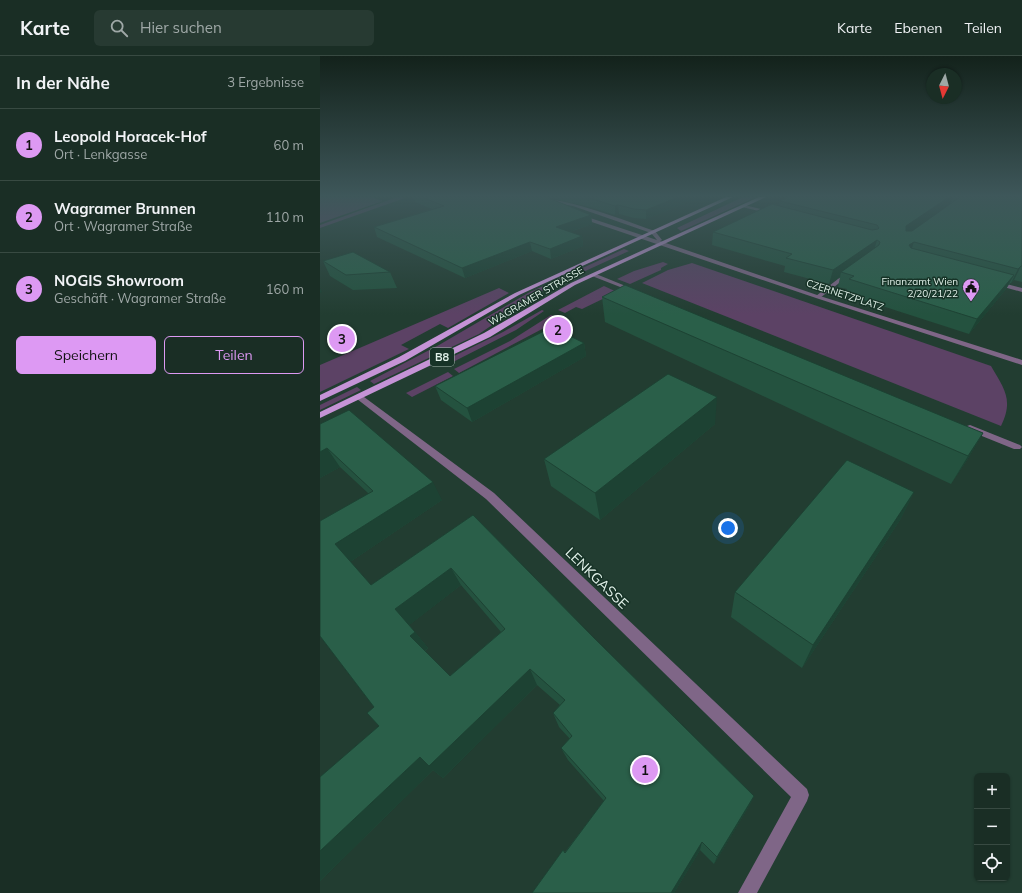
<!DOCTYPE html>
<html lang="de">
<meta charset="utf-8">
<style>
body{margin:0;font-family:Mulish,sans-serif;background:#273a32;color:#f1f3f6}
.controls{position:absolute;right:12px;bottom:12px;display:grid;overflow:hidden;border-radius:6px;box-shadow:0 1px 3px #0004}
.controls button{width:36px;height:36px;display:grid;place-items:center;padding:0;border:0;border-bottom:1px solid #384a42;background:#1a2e25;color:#f1f3f6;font:20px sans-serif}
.compass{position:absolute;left:606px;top:12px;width:36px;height:36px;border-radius:50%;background:#1a2e25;box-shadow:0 1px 3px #0004;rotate:186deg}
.you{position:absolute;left:408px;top:472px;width:14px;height:14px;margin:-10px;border:3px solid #fff;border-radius:50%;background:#1a73e8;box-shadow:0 0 0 6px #1a73e833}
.badge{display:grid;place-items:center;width:26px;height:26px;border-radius:50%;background:#dd99f3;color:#111;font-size:13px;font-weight:700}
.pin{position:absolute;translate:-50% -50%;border:2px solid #fff;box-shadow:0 1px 4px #0006}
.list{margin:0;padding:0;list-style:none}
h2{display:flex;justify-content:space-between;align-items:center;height:52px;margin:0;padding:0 16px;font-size:17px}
h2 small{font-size:13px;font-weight:400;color:#9fa8a7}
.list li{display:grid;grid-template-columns:26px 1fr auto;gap:12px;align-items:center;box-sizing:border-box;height:72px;padding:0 16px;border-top:1px solid #384a42}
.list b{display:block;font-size:15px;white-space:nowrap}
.list p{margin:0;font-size:13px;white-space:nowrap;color:#9fa8a7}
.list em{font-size:13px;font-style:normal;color:#9fa8a7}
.actions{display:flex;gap:8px;padding:12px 16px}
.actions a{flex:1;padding:9px 0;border:1px solid #dd99f3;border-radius:6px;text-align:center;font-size:14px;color:#dd99f3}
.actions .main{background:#dd99f3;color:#111}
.icon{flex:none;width:22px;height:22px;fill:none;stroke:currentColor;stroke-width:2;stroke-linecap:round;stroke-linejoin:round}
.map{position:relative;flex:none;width:702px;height:837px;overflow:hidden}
header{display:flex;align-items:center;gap:24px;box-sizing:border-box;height:56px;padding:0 20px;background:#1a2e25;border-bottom:1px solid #384a42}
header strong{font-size:19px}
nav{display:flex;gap:22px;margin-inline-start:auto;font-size:14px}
.search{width:280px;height:36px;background:#273a32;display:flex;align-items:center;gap:10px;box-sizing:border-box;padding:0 14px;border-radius:6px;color:#9fa8a7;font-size:15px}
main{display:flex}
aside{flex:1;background:#1a2e25}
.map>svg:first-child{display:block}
.green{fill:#5c4265}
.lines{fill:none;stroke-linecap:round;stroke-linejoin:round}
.pedestrian{fill:#7f6687;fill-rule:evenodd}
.minor{fill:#7f6687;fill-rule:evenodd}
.primary{fill:#c593d6;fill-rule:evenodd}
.wall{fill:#24523f;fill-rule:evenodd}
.shaded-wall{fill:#1d4233}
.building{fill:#2a5f49;stroke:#1d4233;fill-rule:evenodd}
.labels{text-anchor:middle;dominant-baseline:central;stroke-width:3;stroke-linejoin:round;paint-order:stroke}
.far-poi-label{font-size:10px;fill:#e2f2ea;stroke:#173327;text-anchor:end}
.far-street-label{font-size:10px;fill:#e2f2ea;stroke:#173327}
.shield{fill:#173327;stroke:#a5b9b0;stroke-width:1}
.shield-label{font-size:11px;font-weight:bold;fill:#e2f2ea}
.near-street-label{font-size:14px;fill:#e2f2ea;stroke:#173327}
</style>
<header>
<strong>Karte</strong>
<div class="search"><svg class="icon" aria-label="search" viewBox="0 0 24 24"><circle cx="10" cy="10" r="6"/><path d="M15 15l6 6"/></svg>Hier suchen</div>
<nav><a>Karte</a><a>Ebenen</a><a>Teilen</a></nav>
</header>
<main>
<aside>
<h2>In der Nähe<small>3 Ergebnisse</small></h2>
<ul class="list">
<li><span class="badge">1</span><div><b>Leopold Horacek-Hof</b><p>Ort · Lenkgasse</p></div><em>60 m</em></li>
<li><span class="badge">2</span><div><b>Wagramer Brunnen</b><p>Ort · Wagramer Straße</p></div><em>110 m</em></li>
<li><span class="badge">3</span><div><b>NOGIS Showroom</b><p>Geschäft · Wagramer Straße</p></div><em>160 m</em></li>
</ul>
<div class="actions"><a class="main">Speichern</a><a>Teilen</a></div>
</aside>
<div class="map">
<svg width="702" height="837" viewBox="0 0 702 837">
<rect width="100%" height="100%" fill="#223d31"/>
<!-- green -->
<path class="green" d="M0 141H51L63 145 0 167Z
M77 141 85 142 0 172V169Z
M423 141H436L361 175 357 172Z
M304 193 309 195 239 227 220 236 159 278 54 328 50 325 119 289 208 237Z
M343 206 348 208 341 212V214L310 228 297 223 314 215Z
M372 207 671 310C684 333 694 343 681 370L322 227 348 214Z
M284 230 297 236 262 253 256 251 245 257 238 254Z
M179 232 189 237 128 272 120 268 81 289 89 293 0 336V309Z
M222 254 224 255 196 274 133 306 128 303 183 276Z
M231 259 241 263 139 317 134 313 190 285Z
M128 316 133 320 92 341 86 337Z
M37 331 41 334 0 354V349Z"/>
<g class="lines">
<!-- pedestrian -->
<path class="pedestrian" d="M424 149 453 156V157L451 158 422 151Z
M527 216 532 217 500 242H496V240Z
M675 225 702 232V236L673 228 672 227Z"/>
<!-- minor -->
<path class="minor" d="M201 141C248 141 291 160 335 175L342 184 340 185 500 240 702 304V309L496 242 257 161V159H261L337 184 331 177 253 150Z
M272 218H276L318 235 313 236 272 220Z
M40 338 174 437 487 733 489 739 487 745 437 837H418L471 741 166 443 37 343 36 341Z
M650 369 700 389 702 391 700 393H694L647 374 645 372 647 370Z"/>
<!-- primary -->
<path class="primary" d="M406 141H413L199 239 85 305 0 345V339L79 301 195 237Z
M439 141H446L255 229 170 281 0 362V356L164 277 251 227Z"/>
</g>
<!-- wall -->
<path class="wall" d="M93 141H381L326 163 314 162 299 158 295 159 270 151 236 143 228 142 271 159 272 168 250 176 262 180 263 190 231 203 212 195 145 222 57 181 54 171 112 153 95 146Z
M468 141H702V226L694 224 691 227H690L686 233 649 278 525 238 527 233 518 231 520 221 509 228 464 216 465 210 392 189 393 176 459 150 460 145Z
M3 205 70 216 77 232 33 234 10 220Z
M282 241 663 377 647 404 631 428 285 266Z
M238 278 264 287 266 300 152 366 121 344 115 330Z
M0 368 122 444 30 506 51 529 153 459 274 582 434 740 429 750 394 808 380 794 354 837H212L243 794 245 796 284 745 248 704 241 692 250 683 239 671 233 657 240 649 217 629 123 722 113 714 0 825V721L59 670 54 651 0 580 48 437 20 411 0 422ZM141 529 181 576 130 620 105 595 108 592 89 569Z
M395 368 280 464 231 430 224 403Z
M594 436 580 464 482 612 411 561 415 536Z"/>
<!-- shaded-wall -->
<path class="shaded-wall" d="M358 141H381L326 163V154Z
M629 141H633L629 151 582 184 586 170Z
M298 149 299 158 295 159V150Z
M271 159 272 168 238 180 236 171Z
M262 180 263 190 231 203 230 193Z
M557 184 553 198 521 216 520 221 509 228 513 214Z
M210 186 212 195 145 222 142 212Z
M594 186 589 200V189Z
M701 210 694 224 691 227 698 213Z
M694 219 686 233 649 278 657 263Z
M0 232 2 236 0 237Z
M264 287 266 300 152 366 147 352Z
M397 341 395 368 280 464 275 437Z
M663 377 647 404 631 428 648 400Z
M7 392 20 411 0 422V396Z
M113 426 122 444 30 506 15 488Z
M594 436 580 464 482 612 493 589Z
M131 512 141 529 88 570 75 553Z
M95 576 108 592 103 596 90 580Z
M210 613 217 629 123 722 113 714 0 825V795L100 701Z
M434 740 429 750 394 808 397 801Z
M382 786 380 794 354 837H351Z"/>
<!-- building -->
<path class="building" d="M102 141H226L271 159 236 171 262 180 230 193 210 186 142 212 54 171 124 150Z
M266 141H358L326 154 314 153 298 149 295 150Z
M468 141H629L586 170V175H592L640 141H702V210H701L698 213 594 186 589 189 591 192 694 219 657 263 529 223 534 220 521 216 559 189 560 186 557 184 513 214 466 202 472 198 393 176 452 148 552 174 558 173 559 172 557 169 460 145Z
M33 196 70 216 26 219 3 205Z
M305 229 663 377 648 400 282 241Z
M228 273 238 278 242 276 264 287 147 352 115 330Z
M348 318 397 341 275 437 224 403Z
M29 354 113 426 15 488 51 529 153 459 274 582 434 740 397 801 382 786 351 837H212L243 794 245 797 286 742 241 692 252 680 233 657 245 644 210 613 109 710 100 701 0 795V721L59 670 47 657 54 651 0 580V465L53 435 7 392 0 396V368ZM131 512 185 573 130 620 90 580 95 576 75 553Z
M527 404 594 436 493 589 415 536Z"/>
<!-- sky -->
<linearGradient id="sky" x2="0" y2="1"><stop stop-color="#13221b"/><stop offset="0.54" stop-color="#3e575a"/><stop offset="1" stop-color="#3e575a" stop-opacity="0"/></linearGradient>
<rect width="702" height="259" fill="url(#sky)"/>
<!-- icons -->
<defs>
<g id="civic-pin" transform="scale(0.9)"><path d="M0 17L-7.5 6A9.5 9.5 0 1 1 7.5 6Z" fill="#dd99f3" stroke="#173327"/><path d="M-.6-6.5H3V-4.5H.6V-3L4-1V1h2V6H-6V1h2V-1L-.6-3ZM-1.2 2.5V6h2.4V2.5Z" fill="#111"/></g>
</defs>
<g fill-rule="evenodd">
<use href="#civic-pin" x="651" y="231"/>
</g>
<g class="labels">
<!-- far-poi labels -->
<g class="far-poi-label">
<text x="638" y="225">Finanzamt Wien<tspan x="638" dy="12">2/20/21/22</tspan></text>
</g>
<!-- far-street labels -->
<g class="far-street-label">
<text transform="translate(525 239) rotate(18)">CZERNETZPLATZ</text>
<text transform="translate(216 240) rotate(-30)">WAGRAMER STRASSE</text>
</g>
<!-- shield labels -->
<rect class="shield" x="110" y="292" width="24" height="18" rx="3"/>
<g class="shield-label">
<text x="122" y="301">B8</text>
</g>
<!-- near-street labels -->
<g class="near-street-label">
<text transform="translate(277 522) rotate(44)">LENKGASSE</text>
</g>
</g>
</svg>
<div class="controls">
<button>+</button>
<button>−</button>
<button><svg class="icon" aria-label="locate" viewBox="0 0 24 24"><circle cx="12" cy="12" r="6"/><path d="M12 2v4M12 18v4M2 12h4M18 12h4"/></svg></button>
</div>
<svg class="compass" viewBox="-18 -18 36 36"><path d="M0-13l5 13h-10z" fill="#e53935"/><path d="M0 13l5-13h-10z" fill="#9fa8a7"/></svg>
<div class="you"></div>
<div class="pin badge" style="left:325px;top:714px">1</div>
<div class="pin badge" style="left:238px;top:274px">2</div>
<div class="pin badge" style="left:22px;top:283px">3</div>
</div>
</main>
